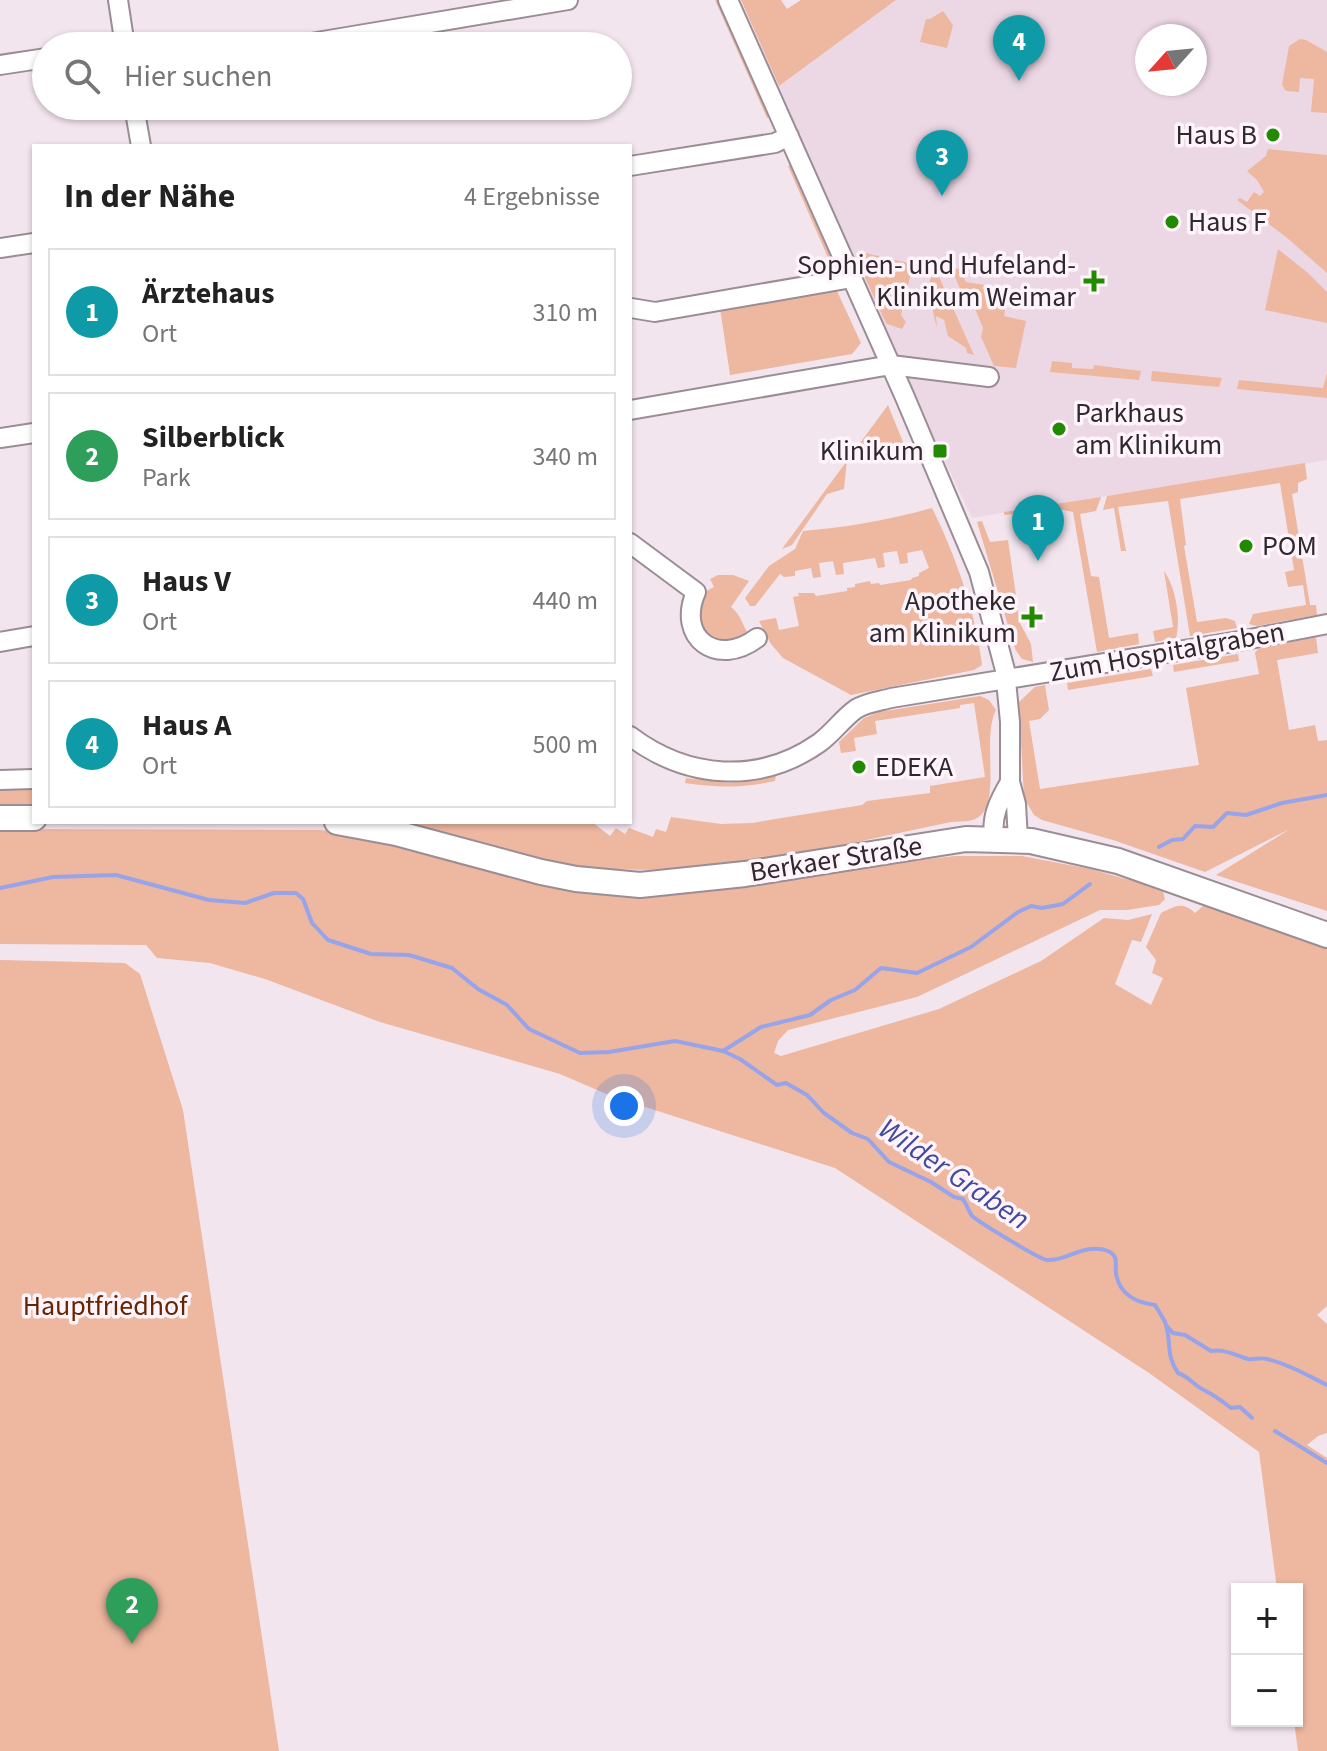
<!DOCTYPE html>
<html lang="de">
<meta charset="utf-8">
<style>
body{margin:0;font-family:"Source Sans 3",sans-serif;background:#f2f2f2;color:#222}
.controls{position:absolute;right:24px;bottom:24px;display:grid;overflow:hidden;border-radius:0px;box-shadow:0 2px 6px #0004}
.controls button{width:72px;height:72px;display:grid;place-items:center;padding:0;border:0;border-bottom:2px solid #e0e0e0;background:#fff;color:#222;font:40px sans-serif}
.compass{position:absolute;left:1135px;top:24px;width:72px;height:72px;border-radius:50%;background:#fff;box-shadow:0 2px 6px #0004;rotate:243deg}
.you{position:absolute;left:624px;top:1106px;width:28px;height:28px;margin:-20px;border:6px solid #fff;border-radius:50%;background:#1a73e8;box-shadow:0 0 0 12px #1a73e833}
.badge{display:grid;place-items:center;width:52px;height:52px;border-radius:50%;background:#2563eb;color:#fff;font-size:26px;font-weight:700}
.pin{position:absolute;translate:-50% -66px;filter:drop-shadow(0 2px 4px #0008)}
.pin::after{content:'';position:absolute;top:42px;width:28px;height:24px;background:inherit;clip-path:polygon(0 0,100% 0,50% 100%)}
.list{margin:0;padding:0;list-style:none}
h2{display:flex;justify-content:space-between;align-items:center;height:104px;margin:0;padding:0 32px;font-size:34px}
h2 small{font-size:26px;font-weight:400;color:#767676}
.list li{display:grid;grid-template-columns:52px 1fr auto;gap:24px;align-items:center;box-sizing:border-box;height:128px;margin:0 16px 16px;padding:0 16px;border:2px solid #e0e0e0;border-radius:0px}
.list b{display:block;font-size:30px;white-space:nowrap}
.list p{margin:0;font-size:26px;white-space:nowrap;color:#767676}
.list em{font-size:26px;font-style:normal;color:#767676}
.icon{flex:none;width:44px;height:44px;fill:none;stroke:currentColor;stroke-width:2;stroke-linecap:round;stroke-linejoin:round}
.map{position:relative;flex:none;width:1327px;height:1751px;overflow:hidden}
.search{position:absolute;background:#fff;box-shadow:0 2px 6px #0004;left:32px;top:32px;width:600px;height:88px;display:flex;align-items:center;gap:20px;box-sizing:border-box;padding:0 28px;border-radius:44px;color:#767676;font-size:30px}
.panel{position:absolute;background:#fff;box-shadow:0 2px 6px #0004;left:32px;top:144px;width:600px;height:680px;border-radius:0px}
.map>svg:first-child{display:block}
.built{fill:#ecd8e5;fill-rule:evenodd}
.green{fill:#edb7a0}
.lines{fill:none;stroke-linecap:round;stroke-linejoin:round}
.stream{stroke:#97a4ea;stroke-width:4}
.minor-casing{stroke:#9a8d95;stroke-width:22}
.secondary-casing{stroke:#9a8d95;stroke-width:28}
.minor{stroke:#fff;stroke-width:18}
.secondary{stroke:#fff;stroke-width:24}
.poi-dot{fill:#228a01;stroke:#fff4fb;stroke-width:3}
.labels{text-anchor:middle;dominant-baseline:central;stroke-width:7;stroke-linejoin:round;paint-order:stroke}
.poi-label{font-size:28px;fill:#2e292c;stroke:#fff4fb;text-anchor:end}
.street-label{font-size:28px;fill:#2e292c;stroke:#fff4fb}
.park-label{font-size:28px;fill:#672400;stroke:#fff4fb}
.water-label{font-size:30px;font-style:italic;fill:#414b9d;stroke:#fff4fb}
</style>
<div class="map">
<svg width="1327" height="1751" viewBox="0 0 1327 1751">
<rect width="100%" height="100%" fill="#f3e5ee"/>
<!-- built -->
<path class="built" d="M896 0H1327V460L972 518 886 337 779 86ZM1147 36H1195V84H1147Z"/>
<!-- green -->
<path class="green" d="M715 0H719L771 116 767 118Z
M741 0H781L787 9 801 0H896L779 86Z
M943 11 953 25 947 48 920 42 926 19H930Z
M1300 39 1306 40 1327 52V113L1311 112 1314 79 1300 78 1299 92 1286 91 1282 85 1289 46Z
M1268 149 1327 155V273L1286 237 1237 200 1240 198 1247 202 1254 192 1260 196 1264 192 1257 180 1247 171 1266 156Z
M792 164 835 263 833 269 788 166Z
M1278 249 1308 273 1327 292V323L1265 310Z
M861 252 913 264 901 315 906 322 902 329 887 324 884 319 857 260V255Z
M951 268 960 269 966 282 1009 289 1004 316 1026 321 1016 368 994 366 981 337 983 328 969 294 961 291Z
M936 270 974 355 967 353 966 348 948 336 944 320 936 316 937 328 931 304 927 308 930 280Z
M836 289 861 343 852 354 730 375 720 308Z
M1052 361 1072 363V368L1093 369 1094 365 1141 371 1139 380 1050 372Z
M1152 371 1222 378 1219 387 1151 381Z
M1327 373V398L1237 389 1239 380 1323 388Z
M888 405 905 447 847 460 844 489 827 494 792 545 782 549Z
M1305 463 1307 479 1298 483V492L1292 494 1310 605H1316L1317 615 1257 626 1249 624 1253 614 1306 605 1303 585 1288 587 1285 572 1294 570 1280 483 1180 499 1186 545 1184 546 1197 622 1226 618 1235 621 1237 628 1190 636 1168 501 1118 507 1126 551H1121L1114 508 1103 510 1107 496Z
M1101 497 1096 511 1080 514 1091 576 1099 577 1109 638 1138 633 1139 644 1097 652 1073 512 1059 509 1004 515V512Z
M932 508C955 554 976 613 982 665L974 670 851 695 783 658 771 644 759 621 776 618 779 630 799 626 793 597 799 596 798 593H814L816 596 847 591V588L855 587V584L870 581 871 584 879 583 880 585 911 580 912 578 919 576V573L929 568 922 550 907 553 908 563 900 564 897 551 883 553 885 567 878 568 875 558 843 563 844 574 836 575 833 561 819 563 821 577 813 578 811 568 795 571V576L784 577 780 574 755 606H750L745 598 769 566 795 549 803 531C848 527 889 520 932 508Z
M982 521 990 542 1008 540 1020 623 1031 644 1033 662 1022 659 1015 649 977 522Z
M1164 571C1176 588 1181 618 1176 638L1155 642 1153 631 1173 627Z
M718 575H733L749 581 731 607C742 615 742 627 751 637L734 646 700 635 699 595 714 587 710 579Z
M1316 637 1318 653 1277 660 1289 730 1315 725 1318 741 1327 740V911L1216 875 1290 829 1205 872 1113 840 1042 820 1034 815 1024 798 1019 702 1035 687 1045 685 1049 710 1040 719 1029 721 1040 789 1199 765 1186 688 1259 674 1255 653 1258 649Z
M1238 654 1239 661 1174 672 1173 665Z
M1151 669 1153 676 1068 690 1067 683Z
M980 696 989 700 996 710C982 736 1000 797 981 815 974 823 960 821 951 822 839 845 728 875 614 869 539 866 460 840 387 822H592L610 836 616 828 625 834 629 828 653 837 656 829 666 832 671 817 721 824 752 823 862 805 867 801 930 793V786L985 777 974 703 960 705V708L875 721 877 734 854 738 856 751 841 753 839 742 864 718 879 712Z
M776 775 775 781C743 788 717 788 685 783L686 778 730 783Z
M34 784V809H0V785Z
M0 829 320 830 370 837 428 851 510 877 593 893 633 894 955 856H1022L1090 869 1140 883 1163 892 1165 899 1159 905 1127 910H1100L917 997 788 1030 778 1041 774 1053 781 1056 939 1009 1041 961 1104 918 1128 920 1152 914 1141 942 1132 940 1115 984 1151 1005 1163 978 1152 973 1156 960 1146 947 1161 913C1175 906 1183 901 1195 913L1203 906 1209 907 1327 946V1306L1317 1315 1327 1324V1433L1318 1436 1307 1445 1327 1458V1751H1298L1294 1721H1297V1589H1277L1259 1452 1149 1373 835 1168 611 1096 560 1074 380 1022 265 979 210 963 157 958 146 945 0 944Z
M0 960 125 963 140 974 183 1110 279 1751H0Z"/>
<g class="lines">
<!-- stream -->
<path class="stream" d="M1159 847 1172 840 1183 839 1195 826 1213 827 1227 813 1246 815 1282 803 1327 795
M0 888 53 877 116 875 209 900 245 903 274 893H296L303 899 312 923 328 940 371 954 409 955 452 968 478 989 507 1005 529 1029 580 1053 609 1052 675 1041 723 1051 740 1059 777 1085 786 1083 807 1095 824 1113 852 1133 868 1139 889 1162 931 1182 954 1197 963 1199C966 1204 969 1211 972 1216 979 1222 1039 1259 1047 1260 1065 1262 1085 1242 1108 1251 1121 1257 1113 1267 1117 1278 1122 1296 1139 1303 1155 1305 1158 1310 1162 1316 1165 1322 1172 1341 1165 1354 1178 1373 1188 1376 1193 1384 1202 1389 1212 1394 1221 1400 1231 1408L1240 1407 1252 1418
M723 1051 761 1027 810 1015 831 1000 855 990 881 968 917 973 971 947 1018 912 1031 906 1042 908 1063 904 1090 884
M1166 1325 1173 1333 1185 1335 1211 1351C1225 1349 1235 1355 1248 1359 1254 1360 1260 1357 1267 1359 1288 1364 1307 1375 1327 1385
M1275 1431 1327 1463"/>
<!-- minor casing -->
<g class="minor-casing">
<path id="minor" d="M118 0 125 46
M728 0 904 395 979 572 1005 670 1010 722V782L1016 804 1018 840
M115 46 311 43 568 0
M0 65 46 58
M134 106 141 146
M630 166 775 143 789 136
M0 248 34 243
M631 308 655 312 852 278
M630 410 891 365 989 377
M0 438 34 433
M630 543 696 592C676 638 717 668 757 638
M0 642 34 636
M630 736C687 779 759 785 819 743 833 733 842 719 856 709 865 703 880 701 891 698L1245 640 1327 624
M0 780 34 779
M994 838C991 816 999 801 1010 782"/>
</g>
<!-- secondary casing -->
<g class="secondary-casing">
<path id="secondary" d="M0 818H34
M337 822 396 833 541 872 576 879 640 885 745 874 966 839 1031 841 1118 861 1327 935"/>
</g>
<!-- minor -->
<use href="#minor" class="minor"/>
<!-- secondary -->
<use href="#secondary" class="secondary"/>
</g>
<!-- markers -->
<g class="poi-dot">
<circle cx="1273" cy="135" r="8"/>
<circle cx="1172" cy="222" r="8"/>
<path d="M1090 269h8v8h8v8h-8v8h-8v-8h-8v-8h8z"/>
<circle cx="1059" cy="429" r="8"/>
<rect x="932" y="443" width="16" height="16" rx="4"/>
<circle cx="1246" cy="546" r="8"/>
<path d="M1028 605h8v8h8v8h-8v8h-8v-8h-8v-8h8z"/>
<circle cx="859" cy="767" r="8"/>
</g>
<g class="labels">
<!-- poi labels -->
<g class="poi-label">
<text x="1257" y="135">Haus B</text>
<text x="1188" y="222" text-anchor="start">Haus F</text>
<text x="1076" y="265">Sophien- und Hufeland-<tspan x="1076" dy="32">Klinikum Weimar</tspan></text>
<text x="1075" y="413" text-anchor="start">Parkhaus<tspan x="1075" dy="32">am Klinikum</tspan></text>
<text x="924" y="451">Klinikum</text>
<text x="1262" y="546" text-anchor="start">POM</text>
<text x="1016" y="601">Apotheke<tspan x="1016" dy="32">am Klinikum</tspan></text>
<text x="875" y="767" text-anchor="start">EDEKA</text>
</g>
<!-- street labels -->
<g class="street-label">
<text transform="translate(1167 652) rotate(-10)">Zum Hospitalgraben</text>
<text transform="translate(836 859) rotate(-9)">Berkaer Straße</text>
</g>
<!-- park labels -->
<g class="park-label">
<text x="105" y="1306">Hauptfriedhof</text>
</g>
<!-- water labels -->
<g class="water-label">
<text transform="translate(954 1174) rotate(34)">Wilder Graben</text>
</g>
</g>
</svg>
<div class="controls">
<button>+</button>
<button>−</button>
</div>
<svg class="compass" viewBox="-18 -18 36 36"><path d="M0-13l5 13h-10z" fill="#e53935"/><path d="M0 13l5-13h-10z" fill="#767676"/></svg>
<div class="you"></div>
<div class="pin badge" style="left:1038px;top:561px;background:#0f9aa8">1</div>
<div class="pin badge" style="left:132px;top:1644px;background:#2e9e5b">2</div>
<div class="pin badge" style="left:942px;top:196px;background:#0f9aa8">3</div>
<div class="pin badge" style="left:1019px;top:81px;background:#0f9aa8">4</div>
<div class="search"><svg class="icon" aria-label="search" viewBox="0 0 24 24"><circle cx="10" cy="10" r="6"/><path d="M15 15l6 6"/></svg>Hier suchen</div>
<section class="panel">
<h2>In der Nähe<small>4 Ergebnisse</small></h2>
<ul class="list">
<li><span class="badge" style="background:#0f9aa8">1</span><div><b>Ärztehaus</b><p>Ort</p></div><em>310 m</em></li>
<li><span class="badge" style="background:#2e9e5b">2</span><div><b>Silberblick</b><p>Park</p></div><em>340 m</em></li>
<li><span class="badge" style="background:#0f9aa8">3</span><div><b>Haus V</b><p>Ort</p></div><em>440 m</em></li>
<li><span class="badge" style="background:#0f9aa8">4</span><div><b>Haus A</b><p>Ort</p></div><em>500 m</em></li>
</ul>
</section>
</div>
